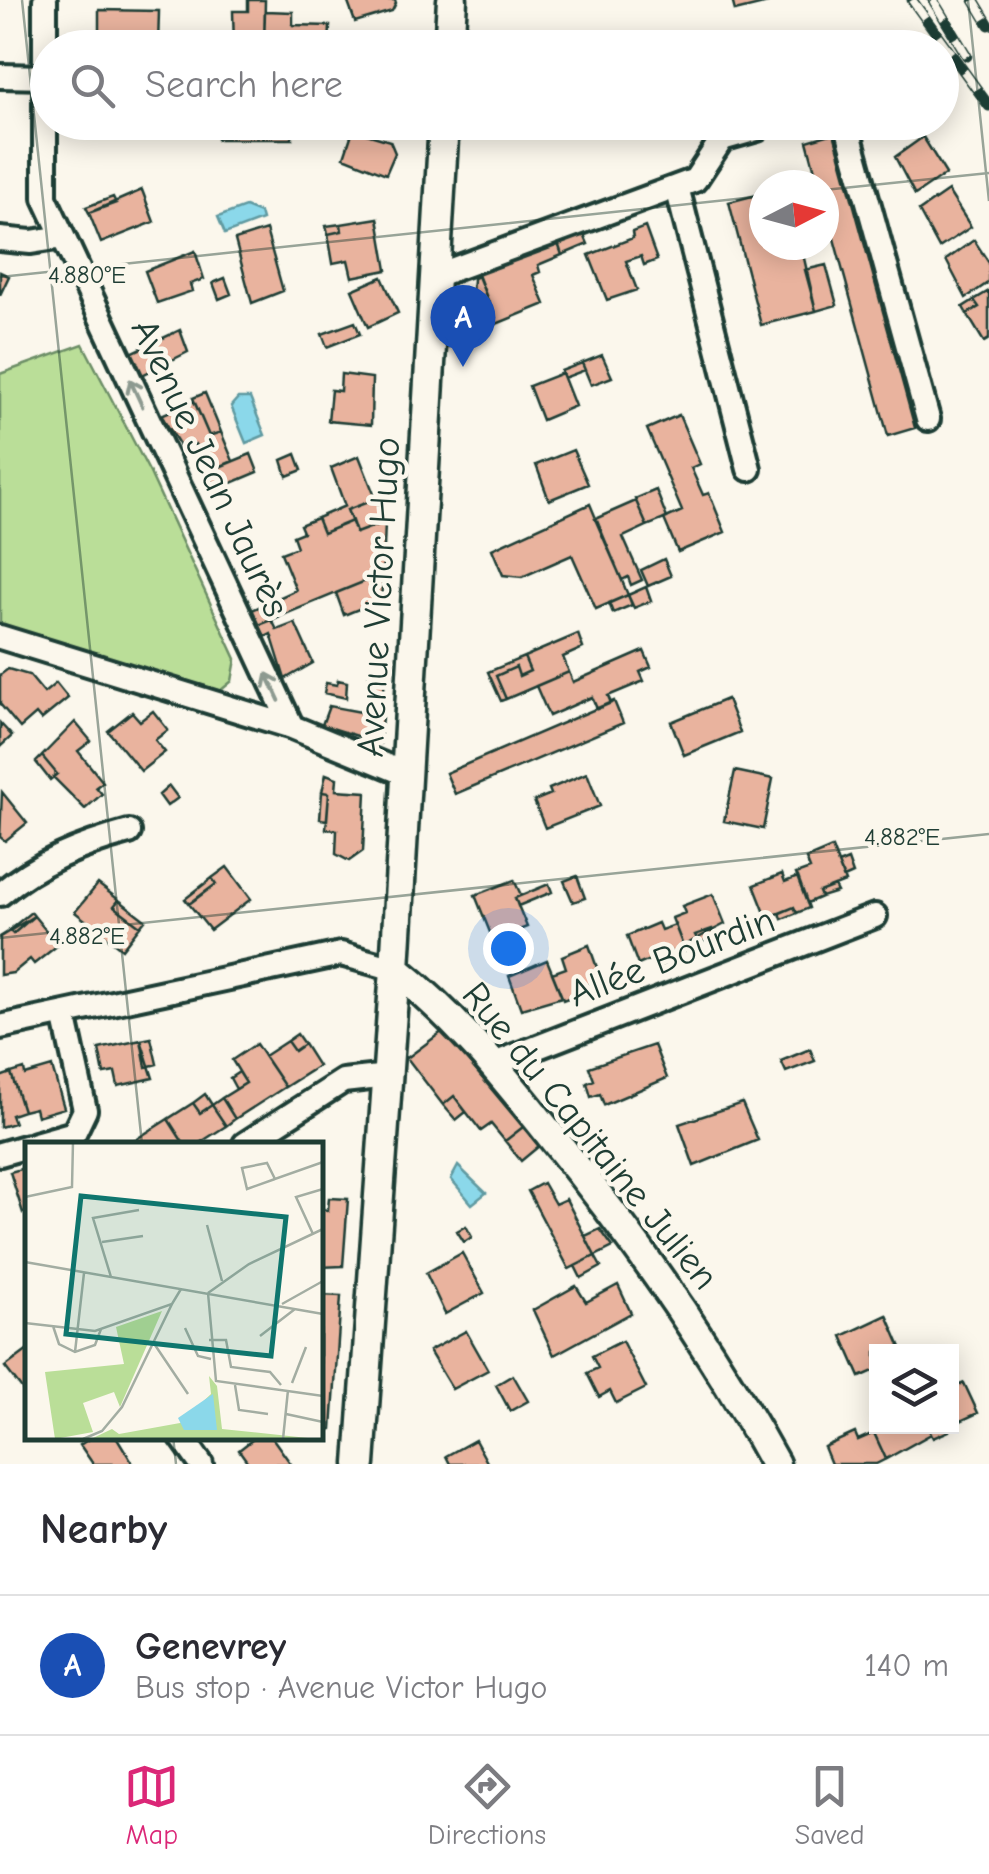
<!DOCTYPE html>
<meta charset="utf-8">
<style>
body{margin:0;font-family:"Comic Neue",sans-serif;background:#f7f7f7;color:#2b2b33}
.controls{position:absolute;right:30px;bottom:30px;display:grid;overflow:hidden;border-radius:0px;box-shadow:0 5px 25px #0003}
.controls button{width:90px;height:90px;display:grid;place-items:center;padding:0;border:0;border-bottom:2px solid #e1e1e2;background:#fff;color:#2b2b33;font:50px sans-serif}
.compass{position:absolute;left:749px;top:170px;width:90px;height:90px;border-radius:50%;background:#fff;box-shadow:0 5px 25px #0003;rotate:84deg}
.you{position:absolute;left:508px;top:948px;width:35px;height:35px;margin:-25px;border:8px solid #fff;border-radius:50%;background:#1a73e8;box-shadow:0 0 0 15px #1a73e833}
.badge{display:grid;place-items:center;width:65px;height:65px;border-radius:50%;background:#db2777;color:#fff;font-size:32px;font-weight:700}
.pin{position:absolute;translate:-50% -82px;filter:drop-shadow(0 2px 5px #0008)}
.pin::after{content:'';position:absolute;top:52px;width:35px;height:30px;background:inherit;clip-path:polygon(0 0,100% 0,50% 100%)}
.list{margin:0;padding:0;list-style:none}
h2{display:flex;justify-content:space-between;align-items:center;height:130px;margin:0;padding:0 40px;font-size:42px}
h2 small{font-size:32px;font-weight:400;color:#7c7c81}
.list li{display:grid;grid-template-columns:65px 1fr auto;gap:30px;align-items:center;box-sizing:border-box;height:140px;padding:0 40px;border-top:2px solid #e1e1e2}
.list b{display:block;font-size:38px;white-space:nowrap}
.list p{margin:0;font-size:32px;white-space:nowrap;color:#7c7c81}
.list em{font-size:32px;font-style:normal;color:#7c7c81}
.icon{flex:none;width:55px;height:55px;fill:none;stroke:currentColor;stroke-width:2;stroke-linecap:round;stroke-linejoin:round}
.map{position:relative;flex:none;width:989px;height:1464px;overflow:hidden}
.search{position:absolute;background:#fff;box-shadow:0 5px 25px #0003;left:30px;right:30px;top:30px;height:110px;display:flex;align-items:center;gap:25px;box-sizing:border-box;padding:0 35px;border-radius:55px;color:#7c7c81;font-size:38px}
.sheet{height:270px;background:#fff}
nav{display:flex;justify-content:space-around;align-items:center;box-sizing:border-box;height:140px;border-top:2px solid #e1e1e2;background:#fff;font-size:28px;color:#7c7c81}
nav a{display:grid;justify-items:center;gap:5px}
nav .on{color:#db2777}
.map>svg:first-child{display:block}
.green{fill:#bade98;stroke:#6c8e66;stroke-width:2.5}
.water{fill:#8bd8ea;stroke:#609aa1;stroke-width:2.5}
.building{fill:#e9b39e;stroke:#1f3d34;stroke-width:2.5}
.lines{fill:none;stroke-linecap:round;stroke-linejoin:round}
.minor-casing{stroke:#1f3d34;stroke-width:30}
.tertiary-casing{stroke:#1f3d34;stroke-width:35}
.minor{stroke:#fbf7ec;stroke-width:22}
.tertiary{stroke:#fbf7ec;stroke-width:28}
.rail-casing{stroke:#1f3d34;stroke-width:11}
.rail{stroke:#fbf7ec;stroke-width:8;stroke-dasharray:22;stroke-linecap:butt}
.oneway{stroke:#8d9a90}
.ticks{fill:none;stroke:#1f3d34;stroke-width:2.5;stroke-opacity:0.45}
.labels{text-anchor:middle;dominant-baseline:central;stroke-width:9;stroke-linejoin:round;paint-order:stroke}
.street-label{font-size:38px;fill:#1f3d34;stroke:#fbf7ec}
.inset-road{fill:none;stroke:#a3ada2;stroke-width:2.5}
.view{fill:#0f766e;fill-opacity:0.15;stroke:#0f766e;stroke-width:5}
.inset-edge{fill:none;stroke:#1f3d34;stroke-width:5}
.ticks-label{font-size:25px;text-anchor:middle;fill:#1f3d34;stroke:#fbf7ec;stroke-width:9;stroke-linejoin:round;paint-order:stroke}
</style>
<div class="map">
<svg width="989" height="1464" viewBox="0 0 989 1464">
<rect width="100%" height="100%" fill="#fbf7ec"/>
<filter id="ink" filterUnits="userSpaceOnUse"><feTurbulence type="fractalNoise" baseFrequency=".01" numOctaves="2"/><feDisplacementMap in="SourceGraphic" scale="20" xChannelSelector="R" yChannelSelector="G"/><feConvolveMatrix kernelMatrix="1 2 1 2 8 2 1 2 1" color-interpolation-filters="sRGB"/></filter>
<g filter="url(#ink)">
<!-- green -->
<path class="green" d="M83 344 150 473 236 659 232 681 220 691 0 624V374Z"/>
<!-- water -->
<path class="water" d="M245 207 260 213 262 220 225 234 218 217Z
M238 398H250L265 435 246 443 231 406Z
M458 1166 486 1193 472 1204 451 1179Z"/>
<!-- building -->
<path class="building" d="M248 0H265L264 46H234L233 11H248Z
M347 0H395L396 3 392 11 355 22Z
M732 0H780L735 11Z
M99 10 159 11 158 46 99 45Z
M265 11 293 12V25L330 26 329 48 264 46Z
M98 122H156V138L98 137Z
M217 122H263V139H217Z
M263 122H292V139H263Z
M353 130 390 141 395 153 386 174 344 157Z
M834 133 915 428 888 436 824 202V185H819L807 141Z
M923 137 946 174 915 195 895 157Z
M142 190 154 222 101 243 89 213Z
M948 191 971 227 939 248 919 211Z
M764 193V245H801L816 311 761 325 729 202Z
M113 197 116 203 89 213 86 207Z
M378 218 387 270 352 277 348 260 333 263 328 234 342 231 341 224Z
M341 224 342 231 328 234 326 226Z
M645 227 657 260 644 265 641 256 626 261 637 290 607 300 589 255 633 238 632 232Z
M266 230 283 291 252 303 235 240Z
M582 230 588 244 562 255 557 240Z
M557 240 562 255 538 265 540 272 533 275 545 304 489 327 484 314 492 311 477 272Z
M974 240 989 263V282L966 298 946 260Z
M195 251 204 279 190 284 192 291 157 303 145 271Z
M826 265 837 305 816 311 805 270Z
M0 272 9 276 0 295Z
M478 276 492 311 482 315 472 295 473 278Z
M382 277 398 313 368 327 352 290Z
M225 278 231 294 219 299 213 283Z
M989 291V339L984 342 967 314 979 307 974 300Z
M974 300 979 307 967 314 963 307Z
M355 322 360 334 327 347 322 334Z
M180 330 188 352 142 375 131 353Z
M602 355 612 377 591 385 582 363Z
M582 363 585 370 564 378 561 371Z
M562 373 575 406 542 420 529 386Z
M341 374 372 378 371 425 328 421 331 390 340 391Z
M205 393 221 432 209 436 193 398Z
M194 401 209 436 221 432 233 461 207 472 195 444 182 449 161 415Z
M679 415 700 464 691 468 703 495 709 493 725 532 678 552 664 519 682 511 647 429Z
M573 450 588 484 549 500 536 465Z
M251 454 258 472 215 490 207 472Z
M296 454 302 470 287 476 282 460Z
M359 456 376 499 347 510 352 521 323 533 317 518 345 506 331 468Z
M656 490 667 518 647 526 635 499Z
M376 499 385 522 356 533 347 510Z
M636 501 647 526 623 537 642 580 631 585 628 577 622 580 595 519Z
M590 504 628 595 596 609 572 555 522 577 503 575 492 549Z
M317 518 323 533 352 521 356 533 385 522 383 574 259 625 252 610 296 590 281 553 297 547 293 536 303 532 300 525Z
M664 559 671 576 648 586 641 570Z
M383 574 381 600 344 615 336 593Z
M646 587 651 601 634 608 628 595Z
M628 595 632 605 613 613 609 603Z
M272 620 277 630 295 623 313 663 285 679 271 634 265 637 259 625Z
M578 634 583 648 563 657 569 672 506 699 496 676 516 667 519 676 530 671 524 657Z
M644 651 651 667 640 672 644 681 608 696 611 703 597 709 592 697 549 716 536 686 569 672 573 682Z
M524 657 530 671 519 676 516 667 496 676 506 699 501 701 488 672Z
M8 669 29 675 44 693 56 683 68 698 41 720 36 714 20 728 0 704V675Z
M369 675 385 678 383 700 368 697Z
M338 680 347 682 346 698 324 693 326 683 337 685Z
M727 699 740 732 684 755 671 722Z
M614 701 623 723 455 794 446 773Z
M329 706 382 716 380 743 322 725Z
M153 711 168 730 155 740 165 752 141 771 108 731 132 712 140 721Z
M75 722 91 741 78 751 103 782 96 787 102 794 85 809 53 777 57 774 42 756Z
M0 723 12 736 0 747Z
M42 756 57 774 50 780 36 762Z
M735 771 773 779 763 829 724 821Z
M587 773 600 806 545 828 534 801 551 794 549 789Z
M326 774 337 778 336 790 366 792 363 851 349 861 336 854 337 830 326 829 329 793 322 792Z
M169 786 178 798 167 806 159 795Z
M2 792 27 823 5 841 0 837Z
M322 792 329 793 327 820 320 819Z
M832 848 845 882 819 892 821 897 807 903 796 874 810 869 806 859Z
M848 860 853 874 844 878 838 864Z
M227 867 251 899 210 930 189 904 216 884 212 878Z
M782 874 785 882 798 877 809 908 797 913 794 907 767 918 754 885Z
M577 876 585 898 573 902 564 881Z
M212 878 216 884 189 904 185 899Z
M514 880 521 895 515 898 527 927 493 940 475 895Z
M98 884 119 900 114 906 140 926 122 949 75 912Z
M549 884 552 892 518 906 515 898Z
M834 886 837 892 821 897 819 892Z
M713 894 725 924 683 946 672 918 685 913 682 906Z
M119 900 145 920 140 926 114 906Z
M794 907 797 913 782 919 780 913Z
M31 912 34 916 13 934 9 930Z
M34 916 58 945 34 964 30 959 13 973 0 975V937Z
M658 923 661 930 675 925 685 951 672 957 670 951 638 965 627 936Z
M712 929 715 937 699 943 695 935Z
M589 945 601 979 574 990 576 995 563 1000 552 973 566 968 562 956Z
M670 951 673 960 658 966 654 958Z
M547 960 562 997 521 1009 509 976Z
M589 984 591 990 576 995 574 990Z
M443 1031 523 1127 505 1141 491 1124 481 1131 454 1096 443 1105 407 1058Z
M297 1034 304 1044 294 1051 287 1041Z
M151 1038 157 1064 146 1067 141 1040Z
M141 1040 153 1078 118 1086 115 1072 104 1074 99 1049Z
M287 1041 294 1051 304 1044 318 1066 285 1087 264 1056Z
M256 1044 285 1087 235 1119 222 1098 246 1083 232 1060Z
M654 1045 667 1078 604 1105 600 1094 591 1097 587 1083 594 1080 589 1067Z
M810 1049 815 1061 786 1072 781 1061Z
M52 1067 64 1108 37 1116 35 1108 23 1111 11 1073 24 1069 25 1075Z
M239 1072 246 1083 236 1089 230 1078Z
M11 1073 23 1111 11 1115 14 1123 0 1127V1077Z
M205 1094 212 1105 200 1113 193 1103Z
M454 1096 466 1112 456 1120 443 1105Z
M222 1098 235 1119 226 1126 212 1105Z
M193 1103 200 1113 212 1105 226 1126 198 1144H184L168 1119Z
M742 1103 758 1140 694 1166 679 1124Z
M168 1119 184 1144H137L135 1140Z
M523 1127 539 1146 521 1161 505 1141Z
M28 1167V1211L23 1213 10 1172Z
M543 1183 555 1204 566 1199 595 1256 569 1269 528 1191Z
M329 1198 348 1199 343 1266 320 1267V1209L328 1210Z
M466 1226 472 1237 464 1242 457 1231Z
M600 1229 613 1247 595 1256 585 1236Z
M462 1253 484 1293 445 1314 426 1273Z
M595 1256 601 1267 581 1278 575 1266Z
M618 1285 631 1313 554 1355 533 1310 576 1286 586 1302Z
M320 1295 341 1296 332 1429 320 1432Z
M887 1315 903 1352H876V1370L860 1377 842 1336Z
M466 1331 488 1370 452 1389 429 1351Z
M622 1341 646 1388 616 1403 610 1391 599 1397 587 1373 598 1368 592 1356Z
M28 1350V1397L5 1367Z
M513 1375 528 1401 510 1411 496 1385Z
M964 1383 978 1413 952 1425V1388Z
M887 1426H927L931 1434 886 1459 874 1433Z
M927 1426H948L949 1431 933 1438Z
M855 1433 858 1440 874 1433 886 1459 876 1464H831L824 1447Z
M93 1436H116L133 1464H93L80 1445Z
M257 1436H271L291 1464H249L239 1450Z
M475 1440 488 1464H450L446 1456Z"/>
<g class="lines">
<!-- minor casing -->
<g class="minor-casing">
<path id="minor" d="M45 0V198L292 727 406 774
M0 76 48 77
M846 122 928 419
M677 187 749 469
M0 239 31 242 63 237
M435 276 695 180 722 139 757 129 761 122
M0 637 292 727
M0 894C38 862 81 845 129 832
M0 1027 341 954 395 969
M494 1064 875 916
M35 1144 74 1133 85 1110 64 1014
M245 1144 343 1081 388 1076
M0 1154 28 1146
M181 1436 201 1464"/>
</g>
<!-- tertiary casing -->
<g class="tertiary-casing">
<path id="tertiary" d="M449 48 452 0
M395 969C458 1019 507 1080 556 1142 639 1244 712 1349 775 1464
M360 1464 395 969 444 122"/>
</g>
<!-- minor -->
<use href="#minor" class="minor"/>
<!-- tertiary -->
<use href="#tertiary" class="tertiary"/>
<!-- rail casing -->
<g class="rail-casing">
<path id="rail" d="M912 0 989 106
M933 0 967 56
M974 0 989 25"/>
</g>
<!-- rail -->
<use href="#rail" class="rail"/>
</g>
<!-- one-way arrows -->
<defs><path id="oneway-shaft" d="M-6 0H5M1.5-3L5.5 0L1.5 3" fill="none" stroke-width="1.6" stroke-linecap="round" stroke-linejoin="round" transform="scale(2.5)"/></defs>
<g class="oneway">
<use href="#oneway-shaft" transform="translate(136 393) rotate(-115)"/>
<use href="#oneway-shaft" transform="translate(273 687) rotate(-115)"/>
</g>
</g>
<!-- ticks -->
<path class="ticks" d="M22 0 142 1144M968 0 989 201M824 190 989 173M0 277 764 196M0 938 989 834M173 1436 176 1464"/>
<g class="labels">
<!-- street labels -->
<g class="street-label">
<text transform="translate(210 468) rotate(65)">Avenue Jean Jaurès</text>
<text transform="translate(379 597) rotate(-87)">Avenue Victor Hugo</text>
<text transform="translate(672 957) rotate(-21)">Allée Bourdin</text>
<text transform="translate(590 1136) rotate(51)">Rue du Capitaine Julien</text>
</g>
</g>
<!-- overview -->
<g transform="translate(25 1142)">
<rect width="298" height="298" fill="#fbf7ec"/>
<path d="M137 169 95 265 89 250 58 261 68 290 30 297 20 230 99 222 91 185ZM184 234 192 244 197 287 292 297H66L87 287 94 292 155 281 186 252Z" fill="#bade98"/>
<path d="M188 252 192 288H159L153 276Z" fill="#8bd8ea"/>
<path class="inset-road" d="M250 37 222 47 217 26 242 21 250 37 298 20M0 55 47 45 48 0M182 83 197 139M288 92 271 55 298 47M77 100 118 94M0 120 298 172M86 135 68 76 114 68M183 151 191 239 298 254M183 151 224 122 298 87M257 162 298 139M0 181 70 189 147 162 156 147M28 184 34 202 50 210 70 203 76 187M160 186 173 214 186 217M235 194 270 167M184 198H201L206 225 245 230 256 243M130 203 163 252M50 210 59 131M267 241 281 205M210 243 214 268 243 272M261 272 298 280M58 297 77 289 97 265 147 162M258 297 263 248"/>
<path class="view" d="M56 54 261 75 246 214 41 192Z"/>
<rect width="298" height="298" class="inset-edge"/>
</g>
<g class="ticks-label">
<text x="87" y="283">4.880°E</text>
<text x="902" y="845">4.882°E</text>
<text x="87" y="944">4.882°E</text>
</g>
</svg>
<div class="controls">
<button><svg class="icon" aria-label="layers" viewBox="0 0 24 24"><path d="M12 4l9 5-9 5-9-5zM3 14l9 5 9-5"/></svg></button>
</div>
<svg class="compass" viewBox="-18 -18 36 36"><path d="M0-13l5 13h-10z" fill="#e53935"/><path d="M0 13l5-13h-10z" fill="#7c7c81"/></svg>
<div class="you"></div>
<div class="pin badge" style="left:463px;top:367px;background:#1a4fb4">A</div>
<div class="search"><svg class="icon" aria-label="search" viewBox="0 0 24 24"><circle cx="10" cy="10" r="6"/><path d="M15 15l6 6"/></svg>Search here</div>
</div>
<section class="sheet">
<h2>Nearby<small></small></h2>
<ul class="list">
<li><span class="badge" style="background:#1a4fb4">A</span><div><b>Genevrey</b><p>Bus stop · Avenue Victor Hugo</p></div><em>140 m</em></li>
</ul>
</section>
<nav>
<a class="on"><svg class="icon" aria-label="map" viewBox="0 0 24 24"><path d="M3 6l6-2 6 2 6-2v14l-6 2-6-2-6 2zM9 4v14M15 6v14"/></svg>Map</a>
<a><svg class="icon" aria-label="directions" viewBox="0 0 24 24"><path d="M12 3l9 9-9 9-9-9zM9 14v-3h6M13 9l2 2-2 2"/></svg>Directions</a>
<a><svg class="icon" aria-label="saved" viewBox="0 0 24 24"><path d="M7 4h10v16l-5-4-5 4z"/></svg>Saved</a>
</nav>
